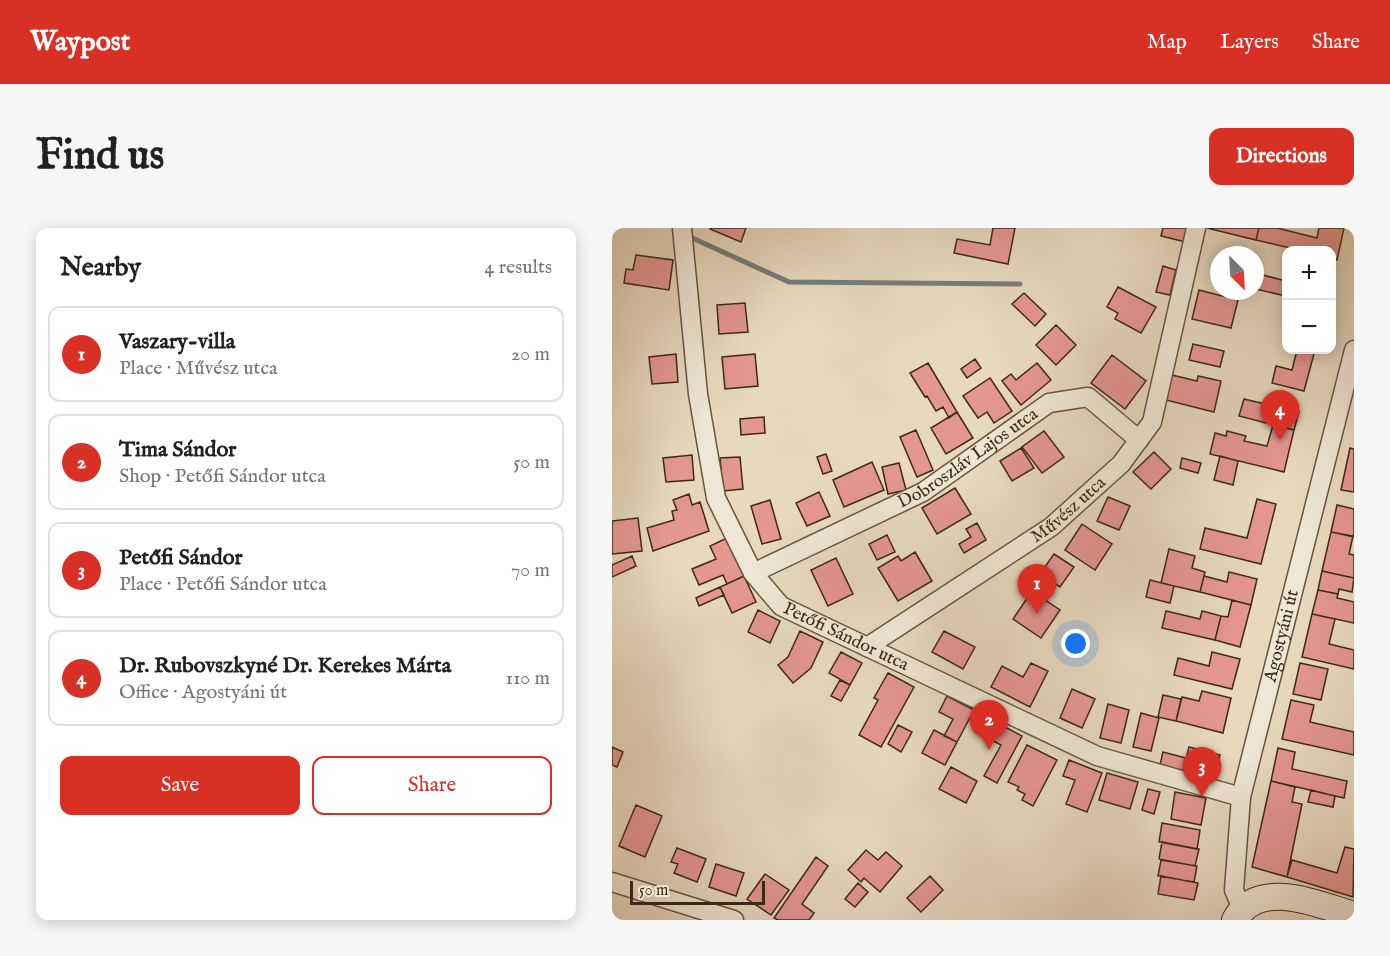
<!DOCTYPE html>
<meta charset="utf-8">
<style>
body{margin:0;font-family:"IM FELL English",serif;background:#f6f6f6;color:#202124}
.controls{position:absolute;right:18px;top:18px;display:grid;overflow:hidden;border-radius:12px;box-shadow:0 3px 15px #0003}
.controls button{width:54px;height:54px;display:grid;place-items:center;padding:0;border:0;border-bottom:2px solid #e0e0e0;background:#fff;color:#202124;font:30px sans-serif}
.compass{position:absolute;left:598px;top:18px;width:54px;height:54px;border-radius:50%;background:#fff;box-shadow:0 3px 15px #0003;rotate:156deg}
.scale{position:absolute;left:18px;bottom:15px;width:135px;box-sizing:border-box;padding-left:6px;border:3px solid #3d2917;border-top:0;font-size:16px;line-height:21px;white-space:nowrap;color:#3d2917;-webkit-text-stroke:4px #efe6d5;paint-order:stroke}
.you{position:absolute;left:464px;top:416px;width:21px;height:21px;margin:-15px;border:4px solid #fff;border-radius:50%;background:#1a73e8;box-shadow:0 0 0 9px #1a73e833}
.badge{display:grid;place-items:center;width:39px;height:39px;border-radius:50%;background:#d93025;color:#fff;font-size:20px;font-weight:700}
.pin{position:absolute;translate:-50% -50px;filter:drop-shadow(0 2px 3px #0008)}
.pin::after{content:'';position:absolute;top:32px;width:21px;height:18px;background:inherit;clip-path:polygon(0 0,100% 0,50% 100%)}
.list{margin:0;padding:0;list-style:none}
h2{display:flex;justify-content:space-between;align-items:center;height:78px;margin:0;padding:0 24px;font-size:26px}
h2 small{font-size:20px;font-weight:400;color:#757577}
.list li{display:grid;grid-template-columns:39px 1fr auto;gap:18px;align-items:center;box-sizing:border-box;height:96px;margin:0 12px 12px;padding:0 12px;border:2px solid #e0e0e0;border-radius:12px}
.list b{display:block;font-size:22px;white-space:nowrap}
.list p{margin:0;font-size:20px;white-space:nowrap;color:#757577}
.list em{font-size:20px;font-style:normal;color:#757577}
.actions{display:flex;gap:12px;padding:18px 24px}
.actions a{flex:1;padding:14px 0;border:2px solid #d93025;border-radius:12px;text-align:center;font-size:21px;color:#d93025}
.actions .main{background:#d93025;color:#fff}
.map{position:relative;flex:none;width:742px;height:692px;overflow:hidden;border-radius:12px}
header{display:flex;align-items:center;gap:36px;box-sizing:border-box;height:84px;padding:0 30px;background:#d93025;color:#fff}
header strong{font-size:28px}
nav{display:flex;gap:33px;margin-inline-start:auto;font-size:21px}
.intro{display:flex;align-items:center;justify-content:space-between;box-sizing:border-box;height:144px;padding:0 36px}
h1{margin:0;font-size:42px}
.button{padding:15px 27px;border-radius:12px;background:#d93025;color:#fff;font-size:21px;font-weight:700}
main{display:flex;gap:36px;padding:0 36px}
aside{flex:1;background:#fff;border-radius:12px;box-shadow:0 3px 15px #0003}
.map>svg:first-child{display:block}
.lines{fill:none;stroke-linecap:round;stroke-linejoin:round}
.stream{stroke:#767e7b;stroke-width:5}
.building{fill:#e49690;stroke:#3d2917;stroke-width:1.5}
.street-casing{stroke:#685541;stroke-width:21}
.secondary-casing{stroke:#3d2917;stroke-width:28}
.street{stroke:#efe6d5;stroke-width:18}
.secondary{stroke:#efe6d5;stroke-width:26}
.labels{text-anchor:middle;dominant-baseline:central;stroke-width:5;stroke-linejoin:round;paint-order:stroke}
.street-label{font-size:18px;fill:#3d2917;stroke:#efe6d5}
</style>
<header>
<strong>Waypost</strong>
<nav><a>Map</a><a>Layers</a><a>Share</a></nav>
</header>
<div class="intro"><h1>Find us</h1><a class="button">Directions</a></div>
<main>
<aside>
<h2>Nearby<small>4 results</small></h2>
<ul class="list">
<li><span class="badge">1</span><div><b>Vaszary-villa</b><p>Place · Művész utca</p></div><em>20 m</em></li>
<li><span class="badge">2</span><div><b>Tima Sándor</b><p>Shop · Petőfi Sándor utca</p></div><em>50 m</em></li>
<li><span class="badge">3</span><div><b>Petőfi Sándor</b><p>Place · Petőfi Sándor utca</p></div><em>70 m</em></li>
<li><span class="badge">4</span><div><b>Dr. Rubovszkyné Dr. Kerekes Márta</b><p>Office · Agostyáni út</p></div><em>110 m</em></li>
</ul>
<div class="actions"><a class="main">Save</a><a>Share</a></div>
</aside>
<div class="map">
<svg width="742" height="692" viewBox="0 0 742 692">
<rect width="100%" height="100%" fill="#e7d8be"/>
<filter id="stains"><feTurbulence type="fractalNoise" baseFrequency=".00333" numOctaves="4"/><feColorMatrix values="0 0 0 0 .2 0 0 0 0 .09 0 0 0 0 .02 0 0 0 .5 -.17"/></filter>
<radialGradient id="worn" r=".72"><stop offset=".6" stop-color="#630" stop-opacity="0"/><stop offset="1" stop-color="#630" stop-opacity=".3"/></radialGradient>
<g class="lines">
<!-- stream -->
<path class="stream" d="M78 9 177 54 408 56"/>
</g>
<!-- building -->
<path class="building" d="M99 0H134L129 14 98 1Z
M381 0H403L396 36 342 25 345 11 378 17Z
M551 0H578L574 14 549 8Z
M595 0H647L644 12Z
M647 0H665L705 10 707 0H732L725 32 720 30V22H687L644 12Z
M24 27 61 32 57 62 12 55 14 41 21 42Z
M551 38 564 42 558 67 544 64Z
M643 45 674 53V68L643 61Z
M506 59 544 79 529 105 503 91 506 85 495 79Z
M587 62 626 72 619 100 580 91Z
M412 65 434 86 423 98 400 76Z
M133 75 136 104 107 106 105 77Z
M444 97 464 117 444 137 424 117Z
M581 116 612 123 608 139 577 132Z
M685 122H703L692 163 660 155 664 138 680 142Z
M64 126 66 154 40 156 37 129Z
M143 126 146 158 113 161 110 129Z
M500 127 534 153 513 181 479 155Z
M363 131 369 140 355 150 349 141Z
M316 135 345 184 337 190 331 179 324 183 315 168 313 169 298 145Z
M425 135 439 152 409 177 390 153 399 146 404 152Z
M560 147 585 153 586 148 609 153 602 184 554 172Z
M378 150 400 183 382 195 375 184 366 190 351 168Z
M632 171 687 184 682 202 627 188Z
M345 184 361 210 334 226 319 200Z
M152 189 153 205 129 207 128 191Z
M661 197 682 202 672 244 598 226 603 205 614 208 615 203 634 208 632 213 655 218Z
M304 202 321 242 305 249 288 209Z
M432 203 452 229 430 245 410 219Z
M409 220 422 240 400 253 388 233Z
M738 220 742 221V264L729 262Z
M542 224 559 241 539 261 521 244Z
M214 226 220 243 211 246 205 229Z
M80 227 82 252 54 254 51 230Z
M608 228 626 233 621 257 602 252Z
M128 229 131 261 111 263 108 230Z
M570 230 589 235 586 245 568 240Z
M260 234 272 262 232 279 221 252Z
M287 235 294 262 276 266 270 239Z
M343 260 359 286 325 306 310 280Z
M207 264 218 288 195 298 184 275Z
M77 266 80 277 88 274 97 303 41 323 35 300 62 292 60 283 65 282 61 272Z
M496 269 518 278 507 302 485 293Z
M645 271 664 276 649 336 588 321 593 300 635 310Z
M158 272 169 311 150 316 139 278Z
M725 277 742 281V309L719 304Z
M26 290 30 323 0 326V293Z
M365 295 374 312 352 325 347 316 359 309 354 301Z
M470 296 500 316 483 342 453 322Z
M719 304 741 308 737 326 742 327V350L710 343Z
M275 307 283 324 265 332 257 316Z
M115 310 132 348 115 356 111 347 87 357 80 341 104 331 98 318Z
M557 321 583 328 580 340 593 344 588 364 549 355Z
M303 324 320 353 286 373 266 340 286 328 289 333Z
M442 326 462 339 448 359 428 346Z
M20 328 24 338 0 349V337Z
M224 330 241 366 216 378 199 342Z
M710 343 742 350 740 364 727 361 726 366 706 362Z
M617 344 645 351 639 377 588 364 592 348 615 354Z
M132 348 144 374 120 385 108 359Z
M538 352 562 358 558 375 534 369Z
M108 359 112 367 87 378 84 370Z
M706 362 726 366 725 370 742 374V395L700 386Z
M420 363 448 382 429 410 401 391Z
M620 372 639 377 628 419 603 412 609 388 616 389Z
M146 382 168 393 158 415 136 404Z
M554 383 588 391 590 383 609 388 603 412 550 400Z
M700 386 723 391 717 416 742 422V441L690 429Z
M188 403 211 414 199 440 181 455 166 437 176 429Z
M332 403 363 419 351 441 320 424Z
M229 424 250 435 238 457 217 445Z
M600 424 628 431 620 461 562 447 566 430 597 438Z
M419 435 436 443 418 479 379 459 390 438 411 449Z
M688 435 716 441 709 472 681 466Z
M276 445 302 459 269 519 247 507 266 472 262 470Z
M228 452 238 457 229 473 219 468Z
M460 461 483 471 470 500 448 490Z
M590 463 619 470 611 505 564 493 570 469 587 473Z
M551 467 569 471 564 493 546 489Z
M335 468 362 482 345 514 332 508 341 491 327 484Z
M679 472 702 477 698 494 742 504V527L670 511Z
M496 476 517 482 509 515 488 510Z
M529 485 547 490 539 523 521 519Z
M370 487 410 508 385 555 372 548 389 517 362 503Z
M286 497 300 504 289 524 276 516Z
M322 502 345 514 333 537 310 525Z
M415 517 445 532 421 578 410 572 413 566 405 562 407 559 396 554Z
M0 519 11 524 5 539 0 537Z
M577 519 608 527 601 554 570 547Z
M666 520 683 524 680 541 735 553 732 570 659 553Z
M551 524 574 530 570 547 547 541Z
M457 532 490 545 475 584 454 576 463 552 451 548Z
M339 539 365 553 354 575 327 561Z
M495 545 526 554 518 581 487 572Z
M659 553 683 559 680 574 690 576 675 649 640 639Z
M536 561 548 564 542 586 530 582Z
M699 562 723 568 721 579 696 574Z
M563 564 594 570 589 597 559 591Z
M24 577 50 588 33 629 7 618Z
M550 595 588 602 585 621 547 614Z
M550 614 587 621 583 638 547 631Z
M733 619 742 621 741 669 675 649 680 632 725 645Z
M65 620 94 631 85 654 62 645 66 636 59 634Z
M254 622 266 632 274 624 290 638 268 664 252 650 249 654 236 642Z
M204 629 216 638 190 676 202 685 197 692H166L162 690Z
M549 632 585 638 582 654 546 648Z
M104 636 132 645 124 668 97 659Z
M153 646 177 662 159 687 135 671Z
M318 648 331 662 309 684 295 670Z
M549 648 586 655 582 672 546 666Z
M246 655 256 664 243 679 233 671Z"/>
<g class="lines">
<!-- street casing -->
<g class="street-casing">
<g id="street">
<path id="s1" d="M70 0 86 166 104 270 141 345 169 378 485 528 629 569"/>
<path id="s2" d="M141 345 311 264 437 175 476 169 527 212"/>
<path id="s3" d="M255 419 439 299 509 236 540 194 584 0"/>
<path d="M0 654 122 692"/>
<path id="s4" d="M630 681 622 662 629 569 742 122"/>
</g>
</g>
<!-- secondary casing -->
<g class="secondary-casing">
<path id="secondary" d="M623 692C646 649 707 677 742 687"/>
</g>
<!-- street -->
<use href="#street" class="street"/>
<!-- secondary -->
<use href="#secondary" class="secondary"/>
</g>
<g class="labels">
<!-- street labels -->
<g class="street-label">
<text stroke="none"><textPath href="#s2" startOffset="244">Dobroszláv Lajos utca</textPath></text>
<text stroke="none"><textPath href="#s3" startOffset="244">Művész utca</textPath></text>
<text stroke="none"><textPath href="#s4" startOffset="280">Agostyáni út</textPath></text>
<text stroke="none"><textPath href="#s1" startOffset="471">Petőfi Sándor utca</textPath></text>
</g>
</g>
<rect width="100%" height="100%" filter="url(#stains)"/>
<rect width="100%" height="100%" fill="url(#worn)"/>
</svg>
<div class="controls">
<button>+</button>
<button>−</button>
</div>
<svg class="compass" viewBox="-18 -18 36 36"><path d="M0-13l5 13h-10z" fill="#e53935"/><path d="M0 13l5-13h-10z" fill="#757577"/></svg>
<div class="scale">50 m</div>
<div class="you"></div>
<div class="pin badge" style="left:425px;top:386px">1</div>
<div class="pin badge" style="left:377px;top:522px">2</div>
<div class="pin badge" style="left:590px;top:569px">3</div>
<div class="pin badge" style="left:668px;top:212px">4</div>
</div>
</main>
